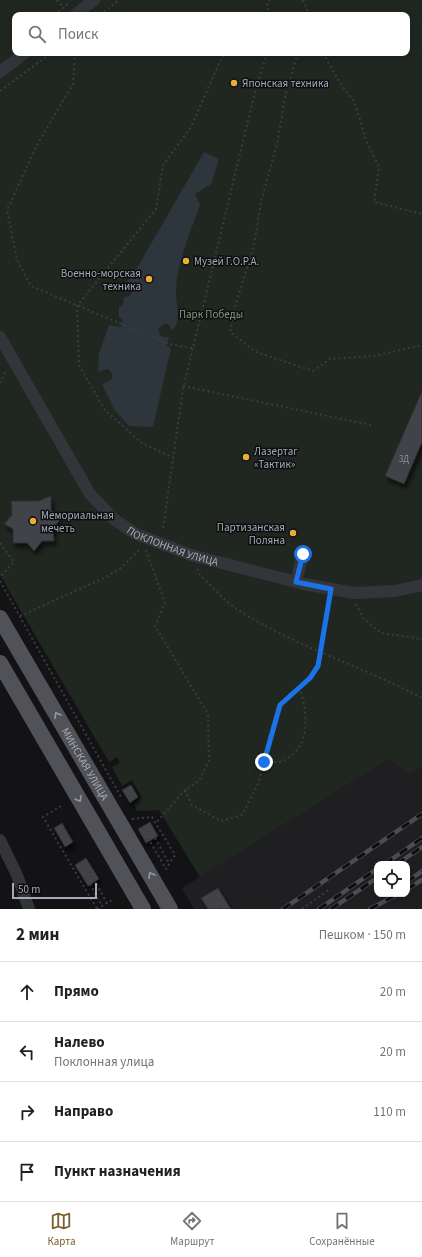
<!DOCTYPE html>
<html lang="ru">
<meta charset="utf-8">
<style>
body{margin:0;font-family:"Source Sans 3",sans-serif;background:#f2f2f2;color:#202124}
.controls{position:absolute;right:12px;bottom:12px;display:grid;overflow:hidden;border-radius:8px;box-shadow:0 2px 10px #0003}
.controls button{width:36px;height:36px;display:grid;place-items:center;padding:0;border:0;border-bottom:1px solid #e0e0e0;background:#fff;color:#202124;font:20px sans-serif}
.scale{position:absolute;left:12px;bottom:10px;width:85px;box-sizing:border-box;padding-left:4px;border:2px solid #a5aab5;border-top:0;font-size:11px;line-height:14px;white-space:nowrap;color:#a5aab5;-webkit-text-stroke:3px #0e0e10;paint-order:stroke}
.stop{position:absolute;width:12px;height:12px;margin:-9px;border:3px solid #1a73e8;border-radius:50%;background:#fff}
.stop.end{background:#1a73e8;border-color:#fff;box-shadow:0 1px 4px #0008}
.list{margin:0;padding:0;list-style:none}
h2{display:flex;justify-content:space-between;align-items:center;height:52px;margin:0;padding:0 16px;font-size:17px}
h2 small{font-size:13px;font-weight:400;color:#757577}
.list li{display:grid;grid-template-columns:26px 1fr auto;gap:12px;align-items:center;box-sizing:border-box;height:60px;padding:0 16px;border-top:1px solid #e0e0e0}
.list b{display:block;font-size:15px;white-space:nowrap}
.list p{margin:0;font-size:13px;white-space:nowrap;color:#757577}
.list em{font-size:13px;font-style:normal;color:#757577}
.icon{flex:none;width:22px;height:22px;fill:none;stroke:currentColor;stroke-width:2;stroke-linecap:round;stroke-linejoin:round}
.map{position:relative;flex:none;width:422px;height:909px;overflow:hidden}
.search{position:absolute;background:#fff;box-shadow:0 2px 10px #0003;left:12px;right:12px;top:12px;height:44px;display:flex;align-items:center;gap:10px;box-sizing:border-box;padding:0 14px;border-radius:8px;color:#757577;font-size:15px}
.sheet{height:292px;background:#fff}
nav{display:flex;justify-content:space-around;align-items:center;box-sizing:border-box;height:56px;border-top:1px solid #e0e0e0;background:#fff;font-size:11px;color:#757577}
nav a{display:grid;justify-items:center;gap:2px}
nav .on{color:#7a602d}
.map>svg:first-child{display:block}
.built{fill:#1f1f22;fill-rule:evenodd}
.green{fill:#202721;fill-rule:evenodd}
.water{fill:#2d363d}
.building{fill:#424348;stroke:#2d2d31;filter:url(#shadow)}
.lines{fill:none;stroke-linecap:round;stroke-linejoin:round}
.path{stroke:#3a3c41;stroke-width:2;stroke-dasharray:2 3;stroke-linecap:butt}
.minor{stroke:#34353a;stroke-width:12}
.major{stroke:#515258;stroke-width:16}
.rail-casing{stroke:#4c4d53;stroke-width:4.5}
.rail{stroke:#0e0e10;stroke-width:3;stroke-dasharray:9;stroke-linecap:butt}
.oneway{stroke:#9498a2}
.route{stroke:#1a73e8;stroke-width:5}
.poi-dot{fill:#e9ae37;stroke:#0e0e10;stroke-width:1.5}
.labels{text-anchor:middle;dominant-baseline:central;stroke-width:3;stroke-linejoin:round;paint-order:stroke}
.number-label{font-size:9px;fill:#8c909a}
.poi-label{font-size:11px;fill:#a5aab5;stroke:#0e0e10;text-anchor:start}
.park-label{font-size:11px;fill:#7d9f7f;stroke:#0e0e10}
.street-label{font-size:11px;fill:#a5aab5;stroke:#0e0e10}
</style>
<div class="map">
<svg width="422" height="909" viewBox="0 0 422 909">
<defs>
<filter id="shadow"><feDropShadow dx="2.5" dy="4.5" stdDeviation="2" flood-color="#0009"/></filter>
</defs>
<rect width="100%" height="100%" fill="#131315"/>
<!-- built -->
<path class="built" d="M422 737V909H194L182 888ZM377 864H407V894H377Z"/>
<!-- green -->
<path class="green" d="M0 0H422V767L410 774 388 759 200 877 159 810 137 811 133 803 142 798 132 780 122 786 112 767 120 763 117 757 109 762 0 575ZM15 15H407V53H15Z"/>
<!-- water -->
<path class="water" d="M204 152 219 159 211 184 195 194 200 205C191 231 177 262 176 289 175 300 183 322 172 330L168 324H164L158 329 160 335 163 337H169L166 346 171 348 153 427 129 426 114 409 102 384 111 380 113 376 110 370 107 369 98 372 99 353 109 325 121 327 122 319 119 317V307L123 305 124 297 130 296 133 289 127 281 133 275Z"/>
<!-- building -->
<path class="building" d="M422 391V442L404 484 385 476Z
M51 496V510L61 519 53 528 54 541H42L34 551 27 543H13V529L4 524 12 515 11 501H38Z
M131 785 138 797 130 803 122 790Z
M150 822 158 836 146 843 138 829Z
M62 823 73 842 65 847 54 828Z
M86 858 99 879 88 886 75 865Z
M218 888 231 909H208L201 898Z"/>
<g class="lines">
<!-- path -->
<path class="path" d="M57 0 64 8
M303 0 309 15
M54 15 69 3
M100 15 119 0
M270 15 267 5 270 0
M75 53 73 84 38 143 7 210 17 260 31 286 169 344 192 348
M298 53 286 93 277 144 261 202 254 245 235 307 230 332 256 352 313 371 330 359 374 356 422 345
M323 53 340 83 355 103 366 140 379 167 374 202 422 214
M0 91 51 53
M0 383 6 371
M183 386 371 425
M174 458 143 444 105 410 79 365 77 306 156 209 163 165 191 127 220 61 226 53
M163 528 183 389 256 88 267 53
M0 543 14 562 0 577
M146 550 165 603 155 626 208 714 209 761 199 781 185 790 156 823
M197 569 200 575C212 586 224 601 238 610 296 647 362 666 422 698
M0 581 121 797
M356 604 363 618 381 633 422 639
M20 616 104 578 121 568 141 548
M264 762C270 762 280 763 285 760 312 745 307 712 300 688
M185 790 192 805 221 821 242 815 259 782 268 741 279 705 310 678 318 666 329 599
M61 806 43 817 97 909
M132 819 152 817 175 855 164 872
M148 838 166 869
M155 838 169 863
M89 871 107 903
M90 884 102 906
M97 909 112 900
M215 909 221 906 223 909
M302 909 330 889"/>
<!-- minor -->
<g class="minor">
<path d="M75 15 94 0"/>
<path d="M0 72 25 53"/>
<path id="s1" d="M0 337 90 494 115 520 136 534 191 555 304 584 354 593 395 591 422 585"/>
<path d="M296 582 303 554"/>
<path d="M0 840 17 875 29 909"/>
</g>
<!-- major -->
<g class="major">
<path id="s2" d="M0 618 170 909"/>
<path d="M0 663 143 909"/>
</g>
<!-- rail casing -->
<g class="rail-casing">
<path id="rail" d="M385 864 422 838
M397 864 422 847
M407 882 422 871
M407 889 422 880
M283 909 422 814
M319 909 377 869
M331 909 377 878
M370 909 398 894"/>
</g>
<!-- rail -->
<use href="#rail" class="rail"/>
</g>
<!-- one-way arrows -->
<defs><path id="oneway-chevron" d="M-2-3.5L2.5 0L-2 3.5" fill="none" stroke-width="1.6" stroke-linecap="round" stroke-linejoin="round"/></defs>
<g class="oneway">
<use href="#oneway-chevron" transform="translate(57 715) rotate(-120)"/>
<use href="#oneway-chevron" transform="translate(79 799) rotate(60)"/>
<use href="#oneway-chevron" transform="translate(151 875) rotate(-120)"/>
</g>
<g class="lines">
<!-- route -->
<path class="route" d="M264 762 280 705 310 678 318 666 331 589 296 582 303 554"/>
</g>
<!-- markers -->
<g class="poi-dot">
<circle cx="234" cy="83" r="4"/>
<circle cx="186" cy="261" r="4"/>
<circle cx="149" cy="279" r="4"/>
<circle cx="246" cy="457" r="4"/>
<circle cx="33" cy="521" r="4"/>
<circle cx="293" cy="533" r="4"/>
</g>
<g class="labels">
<!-- number labels -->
<g class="number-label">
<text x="404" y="459">3Д</text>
</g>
<!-- poi labels -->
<g class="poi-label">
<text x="242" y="83">Японская техника</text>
<text x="194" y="261">Музей Г.О.Р.А.</text>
<text x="141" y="273" text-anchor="end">Военно-морская<tspan x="141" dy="13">техника</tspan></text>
<text x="254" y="451">Лазертаг<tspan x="254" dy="13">«Тактик»</tspan></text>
<text x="41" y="515">Мемориальная<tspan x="41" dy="13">мечеть</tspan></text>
<text x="285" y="527" text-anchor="end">Партизанская<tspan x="285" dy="13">Поляна</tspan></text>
</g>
<!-- park labels -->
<g class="park-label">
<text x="211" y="314">Парк Победы</text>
</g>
<!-- street labels -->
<g class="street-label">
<text stroke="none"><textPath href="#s1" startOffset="281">ПОКЛОННАЯ УЛИЦА</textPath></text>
<text stroke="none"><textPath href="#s2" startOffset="169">МИНСКАЯ УЛИЦА</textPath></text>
</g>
</g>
</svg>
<div class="controls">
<button><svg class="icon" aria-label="locate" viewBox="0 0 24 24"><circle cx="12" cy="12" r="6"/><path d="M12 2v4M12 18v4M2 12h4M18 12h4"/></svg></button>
</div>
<div class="scale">50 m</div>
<div class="stop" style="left:303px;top:554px"></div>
<div class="stop end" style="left:264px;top:762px"></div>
<div class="search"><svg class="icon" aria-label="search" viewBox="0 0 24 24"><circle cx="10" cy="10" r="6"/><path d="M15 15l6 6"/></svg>Поиск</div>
</div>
<section class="sheet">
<h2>2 мин<small>Пешком · 150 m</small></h2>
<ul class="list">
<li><svg class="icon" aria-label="ahead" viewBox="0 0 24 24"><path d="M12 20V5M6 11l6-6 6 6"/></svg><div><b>Прямо</b></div><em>20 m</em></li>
<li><svg class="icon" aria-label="left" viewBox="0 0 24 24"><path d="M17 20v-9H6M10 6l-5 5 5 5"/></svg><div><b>Налево</b><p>Поклонная улица</p></div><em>20 m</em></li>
<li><svg class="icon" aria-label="right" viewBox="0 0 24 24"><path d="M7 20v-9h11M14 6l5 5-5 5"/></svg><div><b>Направо</b></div><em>110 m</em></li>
<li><svg class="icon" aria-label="arrive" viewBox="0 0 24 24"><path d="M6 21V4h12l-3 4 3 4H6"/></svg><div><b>Пункт назначения</b></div></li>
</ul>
</section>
<nav>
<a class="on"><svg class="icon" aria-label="map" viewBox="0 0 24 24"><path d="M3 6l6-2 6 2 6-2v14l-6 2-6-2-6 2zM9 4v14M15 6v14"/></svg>Карта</a>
<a><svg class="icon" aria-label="directions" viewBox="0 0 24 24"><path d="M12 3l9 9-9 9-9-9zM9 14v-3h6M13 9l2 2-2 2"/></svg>Маршрут</a>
<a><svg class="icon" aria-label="saved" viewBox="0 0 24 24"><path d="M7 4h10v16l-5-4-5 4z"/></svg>Сохранённые</a>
</nav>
